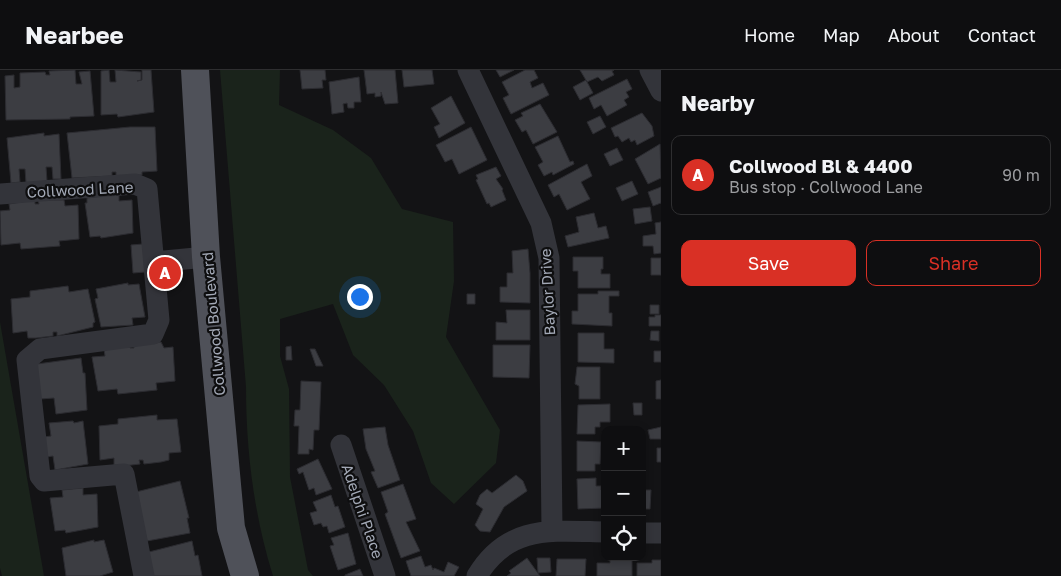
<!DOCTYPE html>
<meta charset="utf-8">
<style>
body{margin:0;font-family:"Golos Text",sans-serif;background:#1c1c1e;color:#f1f3f6}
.controls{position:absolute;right:15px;bottom:15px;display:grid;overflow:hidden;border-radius:10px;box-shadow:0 2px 8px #0003}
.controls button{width:45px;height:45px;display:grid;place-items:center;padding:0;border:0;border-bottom:1px solid #2e2e30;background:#0e0e10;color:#f1f3f6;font:25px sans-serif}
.you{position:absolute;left:359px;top:226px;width:18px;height:18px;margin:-12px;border:4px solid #fff;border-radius:50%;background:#1a73e8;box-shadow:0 0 0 8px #1a73e833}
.badge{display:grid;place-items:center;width:32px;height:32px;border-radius:50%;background:#d93025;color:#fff;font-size:16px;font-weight:700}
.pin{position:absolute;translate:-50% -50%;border:2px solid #fff;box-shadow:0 1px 5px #0006}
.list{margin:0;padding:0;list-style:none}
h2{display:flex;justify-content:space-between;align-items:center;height:65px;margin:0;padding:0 20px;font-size:21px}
h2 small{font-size:16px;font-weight:400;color:#9b9c9f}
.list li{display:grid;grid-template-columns:32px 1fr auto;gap:15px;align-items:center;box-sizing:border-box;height:80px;margin:0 10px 10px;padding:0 10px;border:1px solid #2e2e30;border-radius:10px}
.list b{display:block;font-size:19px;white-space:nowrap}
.list p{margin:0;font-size:16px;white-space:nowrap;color:#9b9c9f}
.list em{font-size:16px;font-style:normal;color:#9b9c9f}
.actions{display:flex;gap:10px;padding:15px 20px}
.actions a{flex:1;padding:11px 0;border:1px solid #d93025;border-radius:10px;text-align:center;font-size:18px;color:#d93025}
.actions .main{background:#d93025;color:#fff}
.icon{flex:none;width:28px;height:28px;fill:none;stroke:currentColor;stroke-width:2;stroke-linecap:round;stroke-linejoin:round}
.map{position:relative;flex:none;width:661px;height:506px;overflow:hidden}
header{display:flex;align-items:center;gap:30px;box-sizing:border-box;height:70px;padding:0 25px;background:#0e0e10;border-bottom:1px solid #2e2e30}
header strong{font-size:24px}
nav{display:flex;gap:28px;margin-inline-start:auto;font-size:18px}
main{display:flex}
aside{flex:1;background:#0e0e10}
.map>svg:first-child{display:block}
.green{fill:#1a231b}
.building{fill:#3c3d42;stroke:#2c2c31}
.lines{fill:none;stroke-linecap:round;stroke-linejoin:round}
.minor{stroke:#33343a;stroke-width:21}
.major{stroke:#4f5159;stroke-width:28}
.labels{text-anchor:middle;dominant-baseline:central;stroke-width:4.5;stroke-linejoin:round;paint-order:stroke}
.street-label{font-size:15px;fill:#a3a9b6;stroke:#0e0e0f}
</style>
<header>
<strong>Nearbee</strong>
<nav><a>Home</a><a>Map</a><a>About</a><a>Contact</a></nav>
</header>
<main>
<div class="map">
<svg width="661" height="506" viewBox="0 0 661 506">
<rect width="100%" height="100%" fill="#131315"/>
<!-- green -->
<path class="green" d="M220 0H280L279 35 333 60 371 88 402 139 453 152 454 211 446 267 500 360 496 393 454 434 431 413 413 361 384 315 353 285 333 234 280 249V286L289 319 290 407 308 500 313 506H273C254 445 246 381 246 317Z
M0 252 44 506H2L0 498Z"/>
<!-- building -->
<path class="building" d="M75 0 76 14H82L79 2 90 1 94 46 70 47V49L6 50 5 6 14 5V18L20 17V3L45 2 46 5H50L49 1Z
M109 0 110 12H116L115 0 141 2V10L137 11 142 10V0H151L154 42 118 47 117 44 101 45V1Z
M300 0H325L326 10H322L323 18 302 19Z
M364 0H395L398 33 385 34 381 22V26L375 27V23L367 24Z
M402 0H432L434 14 404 17Z
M496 0H514L500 7Z
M534 0 538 8 530 12 532 18 543 13 549 25 511 44 503 28 509 25 502 12 525 0Z
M580 0H614L612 1 614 5 602 11 598 7 587 12Z
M359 7 361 32H354V38H348L347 33 343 34 344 42 332 44 329 12Z
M627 9 632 19 626 22 629 27 624 30 627 35 607 46 601 35 594 39 589 28Z
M586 10 593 23 580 30 573 17Z
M451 26 465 53 439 68 434 57 440 54 431 38Z
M540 34 557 62 533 74 526 60 522 62 515 50 523 46 521 43Z
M642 43 652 56 654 66 637 75 635 70 631 72 629 68 622 72 618 66 615 67 611 58Z
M600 46 606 57 593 64 587 52Z
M130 57H155L157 101 142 102V105L116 106V102H112V106L72 108 67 63Z
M471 57 487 90 459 104 452 89 445 92 436 75Z
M44 63V66L59 64 61 109H53L52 97H46L47 111 26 113 25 99H19L20 112 11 113 7 68Z
M558 66 570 92 573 91 574 94 553 105 552 102 544 106 538 95 543 92 535 77Z
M660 74 661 108 648 114 635 89Z
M617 78 623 90 610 96 604 84Z
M587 94 592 106 581 112 590 129 567 140 559 124 554 127 548 115Z
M496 97 501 106 496 109 503 119 502 120 506 130 491 137 489 133 487 134 476 110 478 109 476 105Z
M632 111 638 124 622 131 616 118Z
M661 117V133L653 136 648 122Z
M119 124V131L132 130 133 163 101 168 100 166 90 167 85 133H87V128Z
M35 130V134H39L38 130H64L65 136 78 135 79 169 59 171 60 176 21 179 20 173 1 175 0 141 10 140 9 134Z
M650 137 652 151 635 154 633 139Z
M594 143 598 158 606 156 609 168 568 177 565 166 579 162 576 147Z
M661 152V183L654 184 653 176H643V166L656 164 655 153Z
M143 174 145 202 133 203 131 175Z
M528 179 530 203V233L500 232V217H507V203H513L512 181Z
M573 187H603V199H601V204H610V218H578V201H573Z
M651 188H661V205H651Z
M128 213V215L139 214 145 247 132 248 133 255 101 257 95 229 98 228 96 219Z
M68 216 69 222 88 219 95 252 93 253V257L57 266V262H53V266L36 268H28L27 261 13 263 11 229 30 227V221Z
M598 221H619V226H609V243H612V256L572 254V241H578V224H598Z
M467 224H475V234H467Z
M650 235H659V244H650Z
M506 240H530V270H496V252L507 253Z
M655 245H661V256H649V247H655Z
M651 261H659V271L650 270Z
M578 263H604V279H614V293L578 292Z
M161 272 164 278 173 277 175 311 156 313 157 320 118 324 117 319 98 321 92 287 105 286 104 279 129 274 130 278H134L133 273Z
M493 275H530L529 308 493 307Z
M291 276 292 290H286V277Z
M310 279H315L323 296H316Z
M654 281H661V292H654Z
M81 288 83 303H85L87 340 56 344 54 328 40 329 37 294Z
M577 297H600V329H579V316L575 314Z
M661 310V329H656V311Z
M301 311 321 312 319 360H314L313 380 309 379V384H298L299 356H294L295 340H300Z
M633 333H642V345H634Z
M610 334V352H600V357H595V364H577L578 335Z
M157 345V350L177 349 181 382 169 383V390L161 392 144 394 143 390H139L140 394 123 396 114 395V388L100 390 99 356 118 354V349Z
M73 351 74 353 83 351 88 394 55 400 53 386 46 387 44 367 51 366 49 353Z
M385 357 388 375 400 410 378 418 371 402 375 401 366 379 363 359Z
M661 357V369H650L648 360Z
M577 371 601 372 600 394H595V401H577Z
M657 378H661V392H657Z
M318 389 332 419 316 425 314 418 309 420 303 402 299 404 297 399Z
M516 405 523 411 527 421 504 437 490 462 480 461 475 455 483 439 476 434 480 425 487 419 492 423Z
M596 408V416H601V420H605V438L578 439 577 409Z
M180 411 189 448H187L190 463 147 471 136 422Z
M403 414 416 449 406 452 420 481 401 488 385 444 388 442 381 422Z
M83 418V425L97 424 98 457 66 463 65 460 55 461 50 428 63 427 62 420Z
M642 420H651L650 439H642Z
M331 425 335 437 338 436 345 457 329 463 327 456 323 457 321 453 314 455 310 443 317 441 313 432Z
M348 463 356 494 338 500 330 476 334 475 331 468Z
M94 470V472L104 470 113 502 100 506H66L62 478Z
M192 471 195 486 198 485 202 506H152L149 482Z
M421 486 425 497 431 495 433 500 434 498 444 502 448 492 459 497 454 506H411L406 491Z
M527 488 540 506H507L511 503 509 501Z
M537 488H550L551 502 538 503Z
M557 489H586L585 506H556Z
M610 490H632V506H597V493H610Z
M652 490H661V506H637V493H652Z
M360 499 363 506H345V505Z"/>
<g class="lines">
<!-- minor -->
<path class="minor" d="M468 0 541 153 549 188 552 461
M650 0 661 21
M0 124 135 114 147 119 159 250 153 264 40 279 27 290 40 406 44 411 124 404 144 506
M154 192 206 187
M341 375 385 506
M642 463H661
M477 506C508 454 552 461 605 462"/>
<!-- major -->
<path class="major" d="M195 0 206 187 231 458 245 506"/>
</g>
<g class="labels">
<!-- street labels -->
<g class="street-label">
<text transform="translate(80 119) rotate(-3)">Collwood Lane</text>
<text transform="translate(547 222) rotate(-93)">Baylor Drive</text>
<text transform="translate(213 254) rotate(-95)">Collwood Boulevard</text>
<text transform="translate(363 441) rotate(71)">Adelphi Place</text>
</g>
</g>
</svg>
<div class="controls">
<button>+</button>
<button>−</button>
<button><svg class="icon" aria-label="locate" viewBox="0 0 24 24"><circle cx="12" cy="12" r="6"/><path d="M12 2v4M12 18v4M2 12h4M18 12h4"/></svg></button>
</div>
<div class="you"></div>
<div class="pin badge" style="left:165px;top:203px">A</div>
</div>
<aside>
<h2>Nearby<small></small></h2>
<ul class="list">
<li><span class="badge">A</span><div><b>Collwood Bl &amp; 4400</b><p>Bus stop · Collwood Lane</p></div><em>90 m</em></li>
</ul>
<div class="actions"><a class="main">Save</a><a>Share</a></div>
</aside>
</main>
